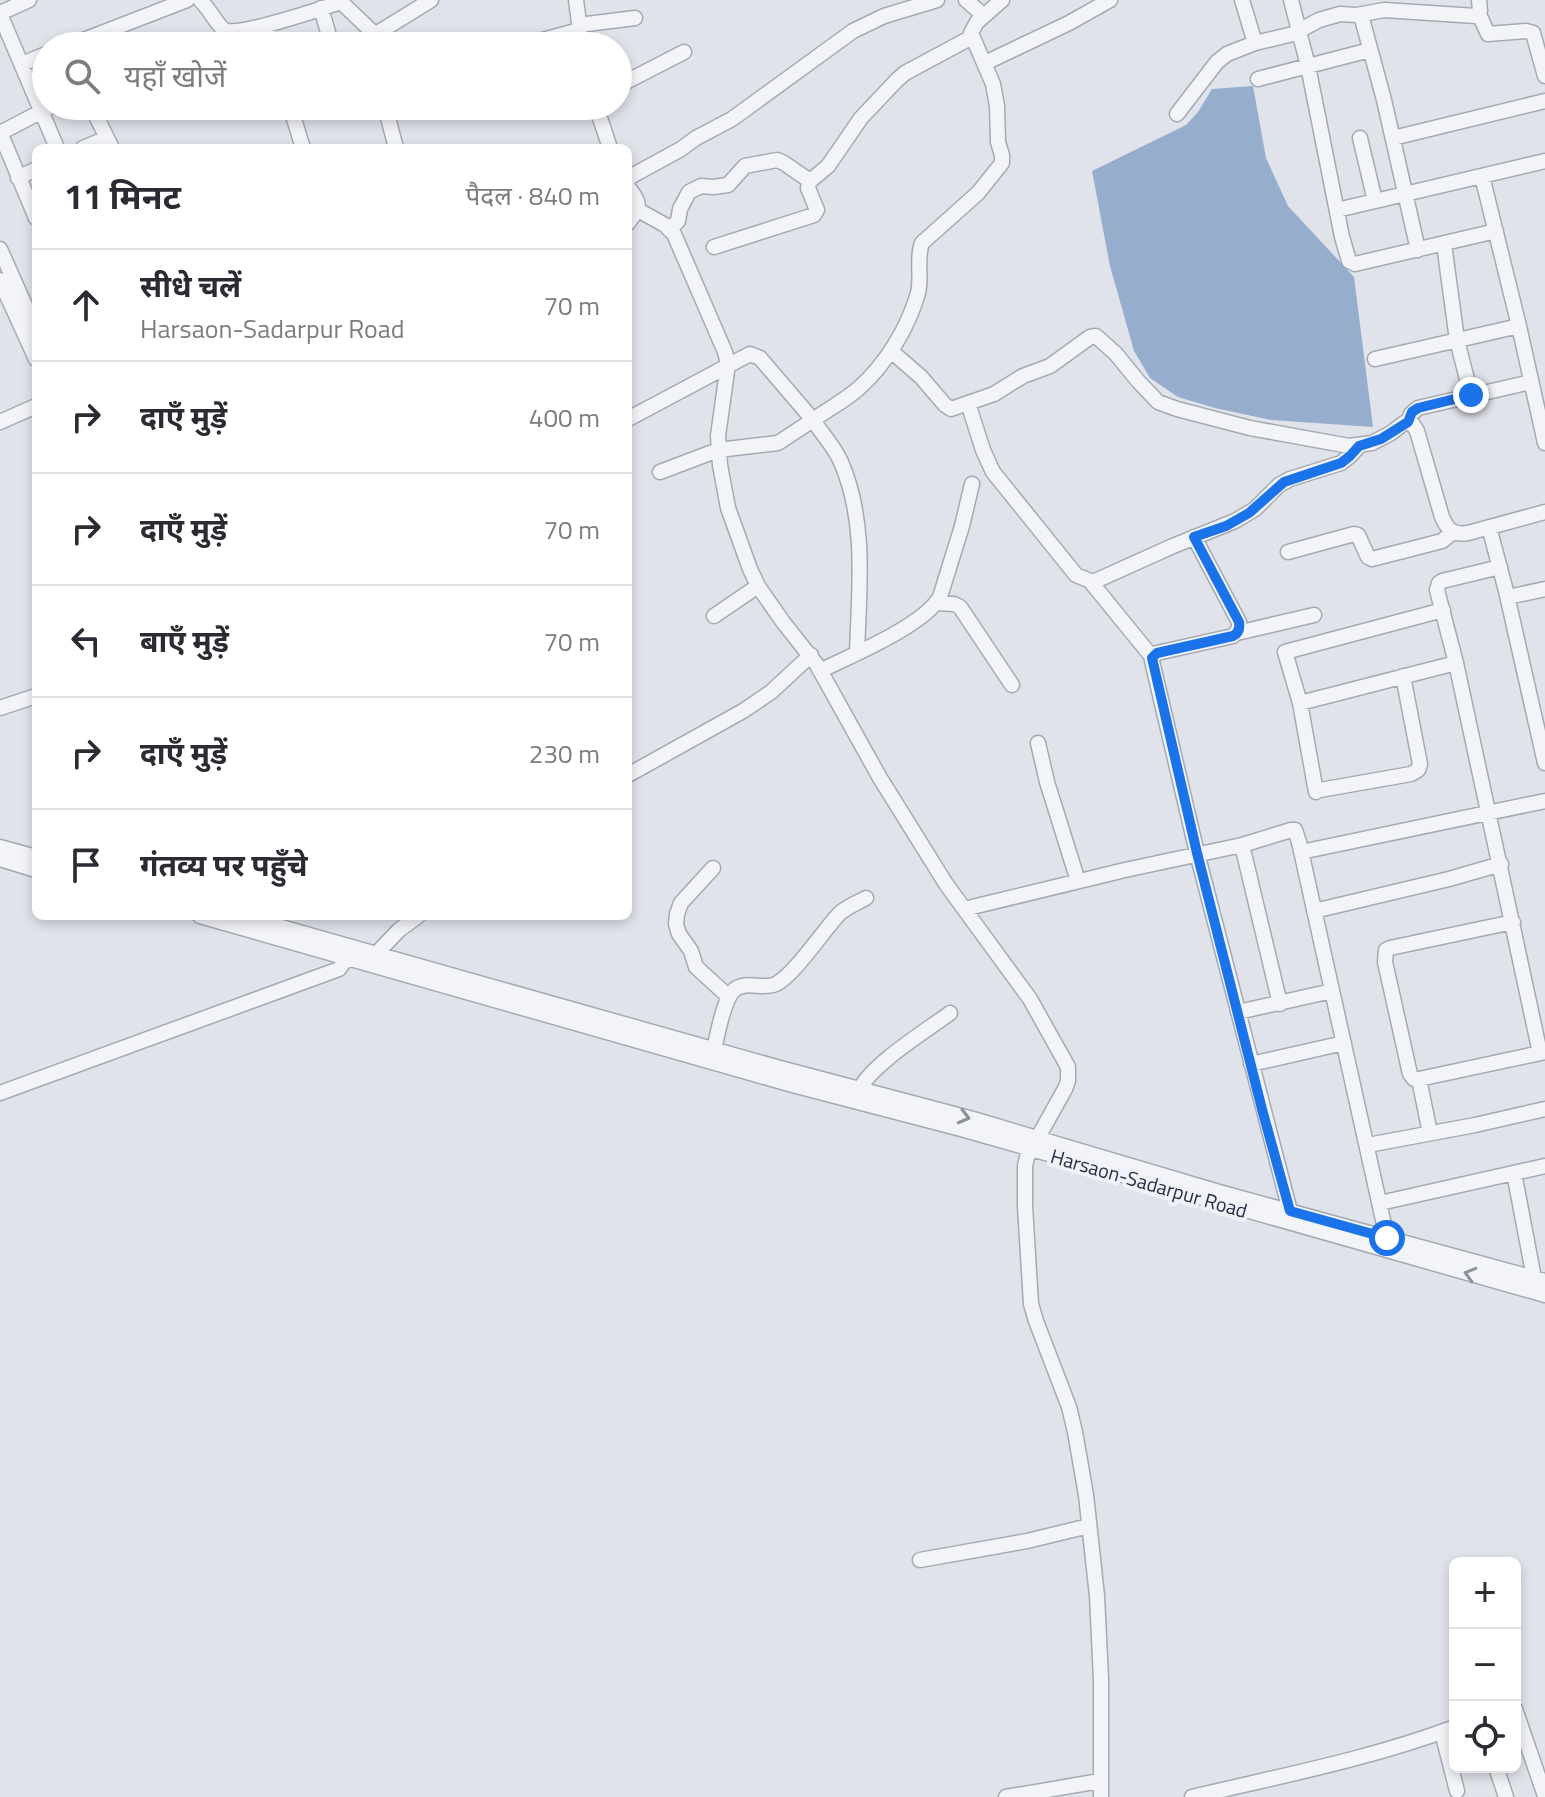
<!DOCTYPE html>
<html lang="hi">
<meta charset="utf-8">
<style>
body{margin:0;font-family:"Titillium Web","Noto Sans Devanagari",sans-serif;background:#f7f7f7;color:#2b2b33}
.controls{position:absolute;right:24px;bottom:24px;display:grid;overflow:hidden;border-radius:12px;box-shadow:0 4px 12px #0003}
.controls button{width:72px;height:72px;display:grid;place-items:center;padding:0;border:0;border-bottom:2px solid #e1e1e2;background:#fff;color:#2b2b33;font:40px sans-serif}
.stop{position:absolute;width:24px;height:24px;margin:-18px;border:6px solid #1a73e8;border-radius:50%;background:#fff}
.stop.end{background:#1a73e8;border-color:#fff;box-shadow:0 2px 8px #0008}
.list{margin:0;padding:0;list-style:none}
h2{display:flex;justify-content:space-between;align-items:center;height:104px;margin:0;padding:0 32px;font-size:34px}
h2 small{font-size:26px;font-weight:400;color:#7c7c81}
.list li{display:grid;grid-template-columns:52px 1fr auto;gap:24px;align-items:center;box-sizing:border-box;height:112px;padding:0 32px;border-top:2px solid #e1e1e2}
.list b{display:block;font-size:30px;white-space:nowrap}
.list p{margin:0;font-size:26px;white-space:nowrap;color:#7c7c81}
.list em{font-size:26px;font-style:normal;color:#7c7c81}
.icon{flex:none;width:44px;height:44px;fill:none;stroke:currentColor;stroke-width:2;stroke-linecap:round;stroke-linejoin:round}
.map{position:relative;flex:none;width:1545px;height:1797px;overflow:hidden}
.search{position:absolute;background:#fff;box-shadow:0 4px 12px #0003;left:32px;top:32px;width:600px;height:88px;display:flex;align-items:center;gap:20px;box-sizing:border-box;padding:0 28px;border-radius:44px;color:#7c7c81;font-size:30px}
.panel{position:absolute;background:#fff;box-shadow:0 4px 12px #0003;left:32px;top:144px;width:600px;height:776px;border-radius:12px}
.map>svg:first-child{display:block}
.water{fill:#97adce}
.lines{fill:none;stroke-linecap:round;stroke-linejoin:round}
.minor-casing{stroke:#a5a9b5;stroke-width:17}
.minor{stroke:#f3f4f8;stroke-width:14}
.oneway{stroke:#8d929e}
.route{stroke:#1a73e8;stroke-width:10}
.labels{text-anchor:middle;dominant-baseline:central;stroke-width:8;stroke-linejoin:round;paint-order:stroke}
.street-label{font-size:20px;fill:#272f44;stroke:#f0f2f8}
</style>
<div class="map">
<svg width="1545" height="1797" viewBox="0 0 1545 1797">
<rect width="100%" height="100%" fill="#e0e3ea"/>
<!-- water -->
<path class="water" d="M1253 86 1266 158 1288 206 1354 277 1373 427 1271 420 1215 408 1178 397 1150 378 1134 351 1110 266 1092 171 1186 125 1198 112 1212 89Z"/>
<g class="lines">
<!-- minor casing -->
<g class="minor-casing">
<path id="minor" d="M200 0C209 8 215 22 224 30 235 38 324 8 341 2
M339 0 387 46
M576 0 582 46
M966 0 983 15
M1242 0 1255 43
M1291 0 1308 66 1342 237 1349 261 1355 264 1496 231
M321 8 332 46
M0 13 29 0
M0 14 57 148
M1479 14 1488 34 1526 31 1533 33 1545 76
M1361 15 1384 100 1418 250
M266 25 272 46
M579 25 635 18
M376 34 431 0
M68 46 187 0
M521 46 579 30
M985 63 1069 23 1110 0
M22 64 46 54
M1258 79 1370 50
M618 86 684 52
M91 106 112 148
M290 106 303 148
M349 106 350 107
M385 106 396 148
M596 106 610 148
M1177 114 1217 62 1227 54 1255 43 1293 34 1319 20 1340 14 1357 15 1384 10 1476 16 1480 11 1479 0
M0 132 36 218
M0 133 52 106
M1360 138 1375 201
M1393 138 1545 101
M83 148 107 138
M1482 176 1519 326 1545 443
M18 178 36 169
M628 178 681 149 696 138 732 119 853 31 884 16 937 0
M628 187C641 204 641 206 628 223
M638 210 665 225 674 234 725 352 728 364 718 436 720 465 728 508 750 569 758 586 783 622 817 665 880 778 946 884 1030 999 1068 1067V1081L1065 1089 1027 1157 1025 1166V1206L1031 1304 1036 1321 1069 1407 1075 1432 1086 1495 1097 1596 1101 1679V1797
M1337 210 1545 161
M670 229 678 221 680 209 689 192 701 186 713 187 728 185 745 166 777 160 784 163 810 181
M1444 244 1457 340 1471 395
M714 247 814 215 817 210 808 188 809 182 828 166 861 118 897 80 905 73 972 37
M0 249 36 330
M0 280 36 359
M891 351 921 377 945 405 951 409 994 394 1023 376 1050 366 1090 337 1096 336 1116 354 1138 381 1158 402 1177 409 1250 428 1349 446 1372 443 1391 433 1404 423H1412L1417 431 1442 517C1448 531 1454 535 1468 533L1545 512
M1375 359 1519 326
M968 403 983 450 993 472 1076 575 1093 582 1173 546 1235 521 1255 509 1279 485 1290 479 1341 463 1350 456 1359 446
M628 419 750 354 760 358 813 420 778 443 718 450 660 472
M0 422 36 406
M1408 422 1411 414 1418 408 1531 382
M1489 527 1506 591 1545 763
M1194 537 1239 622V629L1233 636 1157 653 1152 657V661L1197 853 1290 1211
M1288 552 1354 534 1358 535 1368 557 1372 559 1442 541 1452 533
M1500 567 1442 581 1439 583 1437 590 1456 663 1540 1053
M1090 581 1152 657
M1508 597 1545 589
M937 603 954 604 960 607 1012 685
M714 616 758 586
M1237 633 1314 615
M857 653C859 589 867 522 841 462 834 446 822 434 813 420 828 409 846 400 859 388 886 364 908 328 918 293 922 277 916 258 922 243L978 193 1002 163V155L998 142 997 106 993 84 971 33 977 22 1002 0
M820 671C852 655 923 626 940 597L962 526 972 484
M1300 703 1456 663
M0 708 36 696
M1038 743 1047 782 1078 881
M628 775 743 711 771 692 811 655
M1320 790 1411 774 1418 770 1420 764 1403 676
M1316 792 1300 703 1285 652 1443 610
M1242 845 1280 1004
M0 847 36 857
M1301 852 1545 801
M0 859 36 870
M713 868 681 903 677 914 676 924 679 934 691 951 696 967 729 997
M964 909 1125 870 1242 845 1291 830H1295L1299 842 1387 1238
M1314 911 1449 879 1501 864
M200 916 789 1084 961 1129 1545 1295
M242 916 780 1068 973 1119 1219 1192 1545 1281
M1513 922 1390 948 1386 950 1385 962 1410 1074 1414 1079H1419L1545 1052
M377 953 399 930 418 916
M1238 1012 1332 991
M714 1049C718 1034 723 1000 734 990 746 980 764 990 776 984 794 975 824 930 839 914 846 907 857 903 866 898
M1251 1064 1344 1043
M1419 1079 1430 1133
M860 1089C872 1064 926 1031 950 1013
M0 1093 339 969 347 958
M1368 1145 1475 1125 1545 1109
M1514 1173 1534 1278
M1380 1203 1545 1166
M920 1560 1027 1541 1089 1526
M1515 1709 1545 1796
M1442 1732 1457 1791
M1496 1767 1506 1797
M1006 1797 1100 1781
M1192 1797C1280 1776 1370 1759 1455 1727"/>
</g>
<!-- minor -->
<use href="#minor" class="minor"/>
</g>
<!-- one-way arrows -->
<defs><path id="oneway-chevron" d="M-2-3.5L2.5 0L-2 3.5" fill="none" stroke-width="1.6" stroke-linecap="round" stroke-linejoin="round" transform="scale(2)"/></defs>
<g class="oneway">
<use href="#oneway-chevron" transform="translate(964 1117) rotate(15)"/>
<use href="#oneway-chevron" transform="translate(1470 1274) rotate(-164)"/>
</g>
<g class="lines">
<!-- route -->
<path class="route" d="M1387 1238 1290 1211 1263 1113 1197 853 1152 658 1157 653 1233 636C1239 633 1240 628 1239 622L1194 537 1226 526 1249 513 1284 482 1341 463 1350 456 1359 446 1381 439 1408 422 1412 412 1418 408 1471 395"/>
</g>
<g class="labels">
<!-- street labels -->
<g class="street-label">
<text transform="translate(1149 1183) rotate(16)">Harsaon-Sadarpur Road</text>
</g>
</g>
</svg>
<div class="controls">
<button>+</button>
<button>−</button>
<button><svg class="icon" aria-label="locate" viewBox="0 0 24 24"><circle cx="12" cy="12" r="6"/><path d="M12 2v4M12 18v4M2 12h4M18 12h4"/></svg></button>
</div>
<div class="stop" style="left:1387px;top:1238px"></div>
<div class="stop end" style="left:1471px;top:395px"></div>
<div class="search"><svg class="icon" aria-label="search" viewBox="0 0 24 24"><circle cx="10" cy="10" r="6"/><path d="M15 15l6 6"/></svg>यहाँ खोजें</div>
<section class="panel">
<h2>11 मिनट<small>पैदल · 840 m</small></h2>
<ul class="list">
<li><svg class="icon" aria-label="ahead" viewBox="0 0 24 24"><path d="M12 20V5M6 11l6-6 6 6"/></svg><div><b>सीधे चलें</b><p>Harsaon-Sadarpur Road</p></div><em>70 m</em></li>
<li><svg class="icon" aria-label="right" viewBox="0 0 24 24"><path d="M7 20v-9h11M14 6l5 5-5 5"/></svg><div><b>दाएँ मुड़ें</b></div><em>400 m</em></li>
<li><svg class="icon" aria-label="right" viewBox="0 0 24 24"><path d="M7 20v-9h11M14 6l5 5-5 5"/></svg><div><b>दाएँ मुड़ें</b></div><em>70 m</em></li>
<li><svg class="icon" aria-label="left" viewBox="0 0 24 24"><path d="M17 20v-9H6M10 6l-5 5 5 5"/></svg><div><b>बाएँ मुड़ें</b></div><em>70 m</em></li>
<li><svg class="icon" aria-label="right" viewBox="0 0 24 24"><path d="M7 20v-9h11M14 6l5 5-5 5"/></svg><div><b>दाएँ मुड़ें</b></div><em>230 m</em></li>
<li><svg class="icon" aria-label="arrive" viewBox="0 0 24 24"><path d="M6 21V4h12l-3 4 3 4H6"/></svg><div><b>गंतव्य पर पहुँचे</b></div></li>
</ul>
</section>
</div>
